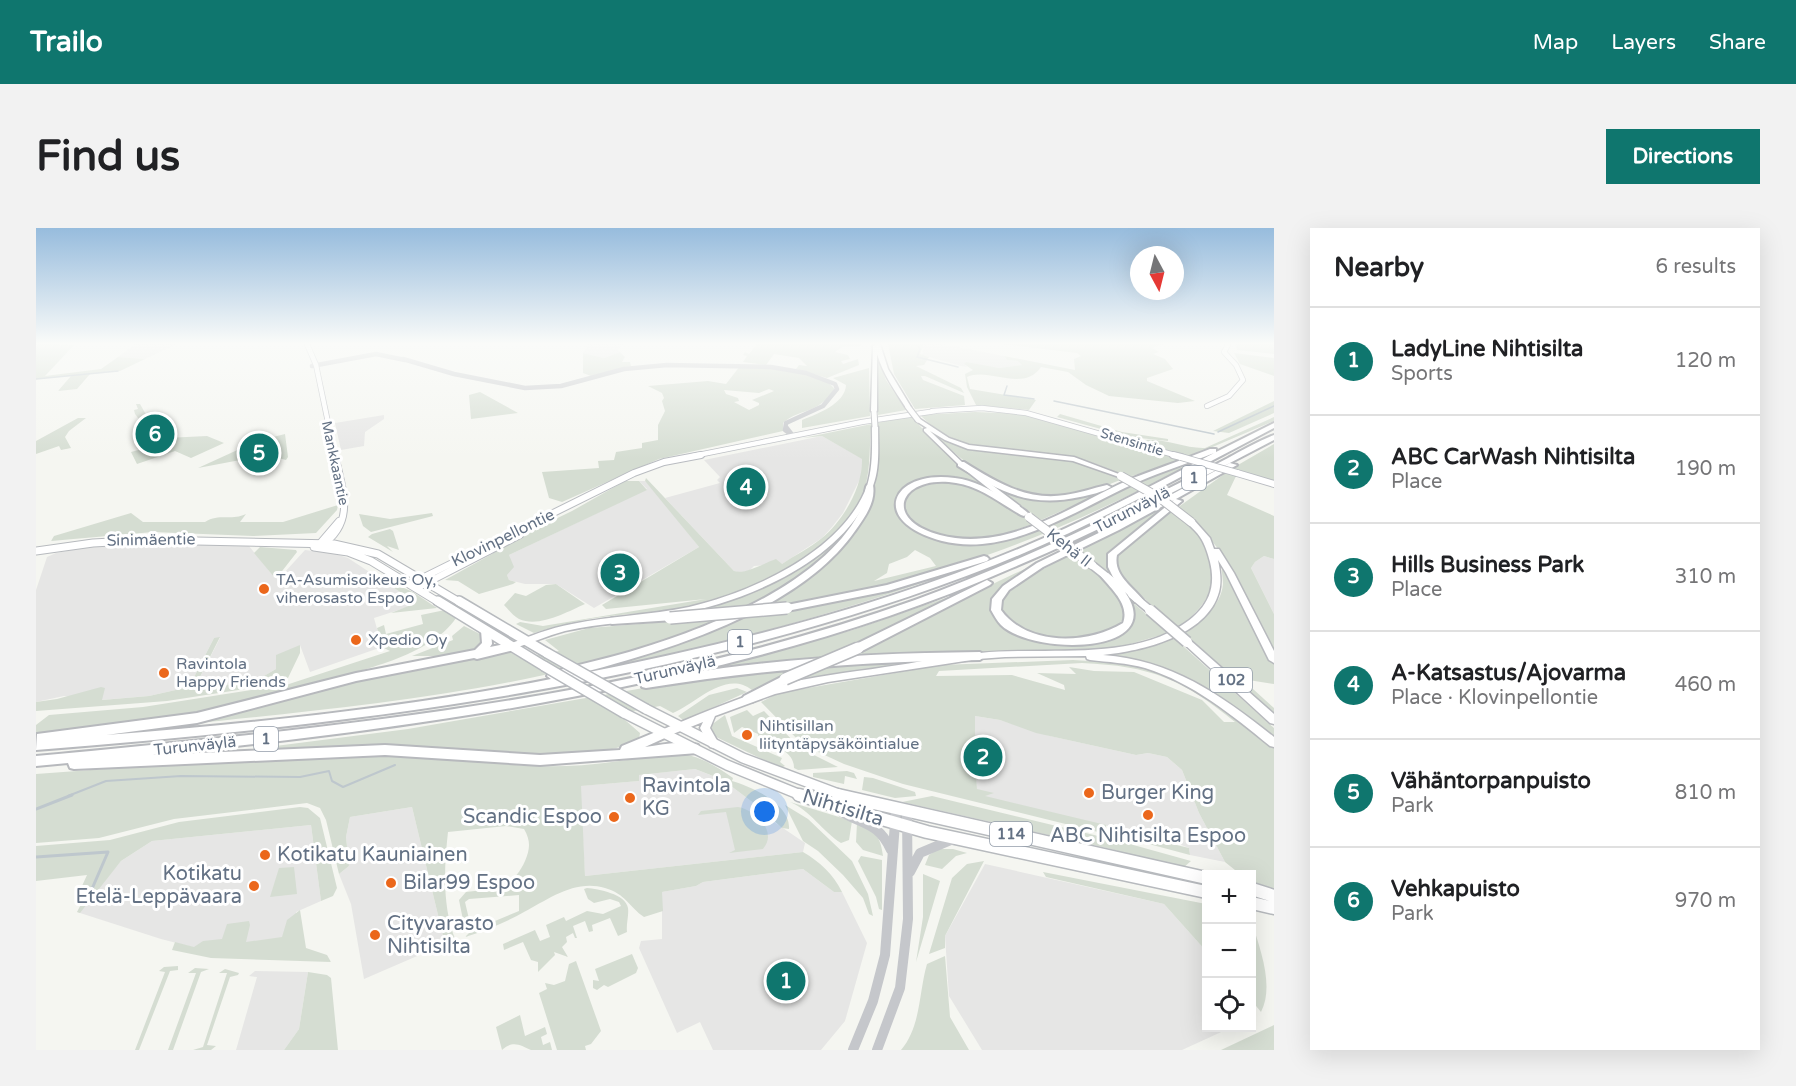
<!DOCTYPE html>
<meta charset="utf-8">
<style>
body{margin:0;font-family:"Varela Round",sans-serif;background:#f2f2f2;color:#202124}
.controls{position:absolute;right:18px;bottom:18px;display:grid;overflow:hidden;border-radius:0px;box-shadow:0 6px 24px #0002}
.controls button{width:54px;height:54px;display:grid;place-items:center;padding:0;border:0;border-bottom:2px solid #e0e0e0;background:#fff;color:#202124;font:30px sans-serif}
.compass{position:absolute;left:1094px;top:18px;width:54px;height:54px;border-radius:50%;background:#fff;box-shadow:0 6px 24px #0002;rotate:173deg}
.you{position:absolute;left:729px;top:584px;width:21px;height:21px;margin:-15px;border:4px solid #fff;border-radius:50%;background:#1a73e8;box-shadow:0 0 0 9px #1a73e833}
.badge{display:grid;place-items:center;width:39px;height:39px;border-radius:50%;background:#0f766e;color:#fff;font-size:20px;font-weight:700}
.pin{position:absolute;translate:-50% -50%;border:3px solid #fff;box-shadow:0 2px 6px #0006}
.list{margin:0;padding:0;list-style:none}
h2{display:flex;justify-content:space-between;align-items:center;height:78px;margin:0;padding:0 24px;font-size:26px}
h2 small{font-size:20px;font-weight:400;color:#757577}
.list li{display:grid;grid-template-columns:39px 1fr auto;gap:18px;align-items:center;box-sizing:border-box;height:108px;padding:0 24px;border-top:2px solid #e0e0e0}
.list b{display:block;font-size:22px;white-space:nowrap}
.list p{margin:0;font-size:20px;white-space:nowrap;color:#757577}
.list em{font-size:20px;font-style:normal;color:#757577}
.icon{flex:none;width:33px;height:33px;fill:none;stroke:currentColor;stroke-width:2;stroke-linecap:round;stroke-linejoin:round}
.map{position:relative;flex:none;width:1238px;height:822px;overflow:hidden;border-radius:0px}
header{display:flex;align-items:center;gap:36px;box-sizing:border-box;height:84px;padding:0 30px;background:#0f766e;color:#fff}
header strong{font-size:28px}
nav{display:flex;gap:33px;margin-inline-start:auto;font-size:21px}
.intro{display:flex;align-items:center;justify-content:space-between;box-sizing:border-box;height:144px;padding:0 36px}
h1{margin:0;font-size:42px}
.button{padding:15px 27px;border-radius:0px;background:#0f766e;color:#fff;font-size:21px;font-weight:700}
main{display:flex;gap:36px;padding:0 36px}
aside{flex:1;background:#fff;border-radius:0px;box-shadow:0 6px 24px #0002}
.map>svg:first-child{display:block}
.built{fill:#e6e6e5}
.green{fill:#d5ddd2;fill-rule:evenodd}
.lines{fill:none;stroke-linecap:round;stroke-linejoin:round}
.stream-far2{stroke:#bec7cd;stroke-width:1.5}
.stream-far1{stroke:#bec7cd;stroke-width:2}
.stream{stroke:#bec7cd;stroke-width:3}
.secondary-far1-casing{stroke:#b9bcc1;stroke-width:6}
.secondary-casing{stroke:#b9bcc1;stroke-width:8}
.primary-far2-casing{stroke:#b7babe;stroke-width:9}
.primary-far1-casing{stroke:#b7babe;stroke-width:12}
.primary-casing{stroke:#b7babe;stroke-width:15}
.trunk-casing{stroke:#b7b9bd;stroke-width:3}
.motorway-casing{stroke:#b7b9bd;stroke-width:4}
.tertiary-far1{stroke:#c5c7cb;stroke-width:4.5}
.tertiary{stroke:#c5c7cb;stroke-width:10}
.secondary-far1{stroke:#fff;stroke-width:4.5}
.secondary{stroke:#fff;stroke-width:6}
.primary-far2{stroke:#fff;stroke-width:7}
.primary-far1{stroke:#fff;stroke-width:9}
.primary{stroke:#fff;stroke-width:12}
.trunk{fill:#fff;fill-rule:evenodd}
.motorway{fill:#fff;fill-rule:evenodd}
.secondary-bridge-casing{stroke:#b9bcc1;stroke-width:8;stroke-linecap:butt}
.primary-bridge-casing{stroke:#b7babe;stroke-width:12;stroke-linecap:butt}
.trunk-bridge-far2-casing{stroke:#b7b9bd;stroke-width:7;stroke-linecap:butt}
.trunk-bridge-far1-casing{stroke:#b7b9bd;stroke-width:10;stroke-linecap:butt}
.trunk-bridge-casing{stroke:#b7b9bd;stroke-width:13;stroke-linecap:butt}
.motorway-bridge-casing{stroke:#b7b9bd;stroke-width:14;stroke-linecap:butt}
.secondary-bridge{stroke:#fff;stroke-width:6}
.primary-bridge{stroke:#fff;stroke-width:9}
.trunk-bridge-far2{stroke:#fff;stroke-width:5}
.trunk-bridge-far1{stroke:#fff;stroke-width:8}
.trunk-bridge{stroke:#fff;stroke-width:10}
.motorway-bridge{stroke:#fff;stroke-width:11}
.poi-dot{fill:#eb671b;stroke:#fff;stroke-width:2}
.labels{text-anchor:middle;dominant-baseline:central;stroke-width:6;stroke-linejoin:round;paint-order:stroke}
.far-street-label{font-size:14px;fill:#637184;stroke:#fff}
.shield{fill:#fff;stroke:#929ca9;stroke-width:1.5}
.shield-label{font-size:15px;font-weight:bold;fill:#637184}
.street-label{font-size:16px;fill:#637184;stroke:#fff}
.poi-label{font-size:16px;fill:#637184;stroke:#fff;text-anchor:start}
.near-poi-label{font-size:20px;fill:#637184;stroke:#fff;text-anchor:start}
.near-street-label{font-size:20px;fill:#637184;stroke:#fff}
</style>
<header>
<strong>Trailo</strong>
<nav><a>Map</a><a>Layers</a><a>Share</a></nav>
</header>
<div class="intro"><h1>Find us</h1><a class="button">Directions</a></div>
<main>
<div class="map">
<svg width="1238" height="822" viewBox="0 0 1238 822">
<rect width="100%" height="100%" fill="#f5f6f1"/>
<!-- built -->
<path class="built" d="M99 116H141L109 131 82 129Z
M552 116H587L582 122 584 124 568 130 547 125Z
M888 116H907L968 128 971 132 983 133 987 137 963 140 928 136 931 139 925 138 886 127Z
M348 187V191L329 204 328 218 305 222 299 195Z
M786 208 827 231 825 249 807 285 796 299 786 310 746 336 718 338 712 344 704 345 698 343 629 270 684 255 681 252 684 249 668 232Z
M603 253H609L625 270 663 319 558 380 520 356H489L473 352 471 347 474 335 473 327 611 261Z
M99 314 213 318 238 349 248 345 269 322 300 326 312 330 370 368 375 378 338 390 346 419 274 444 264 417 242 436 240 441 216 455 159 459 184 410H178L153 459 113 468 65 472 28 468 0 474V362L11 329 20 325 64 317Z
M1228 328 1238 331V386L1215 340 1219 334Z
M939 488 964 492 1014 508 1100 527 1112 525 1131 529 1146 542 1163 585 1189 634 1154 627 1153 620 1138 614 941 567 937 509Z
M659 541 687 552 723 579 738 594 769 615 767 624 549 648 544 558 603 553 602 547Z
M376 579 409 716 328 751 315 676 303 646 313 638 310 609 314 589Z
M275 597 285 673 260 684 263 727 172 723 125 711 41 684 85 633 116 613Z
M949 636 1128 676 1170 723V800H1194L1146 822H946L913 768 909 708Z
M767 641 798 664H806L831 715 809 793 785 822H677L664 794 641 805 603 720 605 713 626 711V664L660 658 667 654Z
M219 743 272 744 263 801 248 822H200L221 749 213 748Z"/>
<!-- green -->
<path class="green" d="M0 116 38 117 9 148 65 141 82 129 109 131 84 143 54 146 41 161 22 163 35 148 0 151Z
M721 116H825V118L806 119 799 124 812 127 814 131 805 133 807 136 822 131 823 137 791 150 760 141 763 137 771 138 763 130 738 126 730 137 707 134 711 128 707 127 709 124 713 126Z
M852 116H888L884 126 893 129 888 137 880 138 925 160 928 165 889 148H885L887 152 928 168 929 177 879 181 858 146Z
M965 116H1128L1116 120 1123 124 1117 126 1129 131 1137 141 1111 150V153L1159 173 1142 175 1073 168 1050 157 1032 144 1005 139C987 165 953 139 931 149L934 161 1000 172 993 182 940 177 931 159 929 146 937 142 928 136 930 134 963 140 986 137 982 133 971 132 968 128 1039 142 1038 131 1045 128 1041 125Z
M1199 116H1238V126L1201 122Z
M584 124 589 129 586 134H594L595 138 555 148 547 145V125L568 130Z
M840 125 850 152 870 182 842 187Z
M1198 125 1238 130V148L1204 136Z
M704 138C724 140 791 143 799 162 780 187 764 180 747 195V203L623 231 526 274 513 270 506 244 563 240 562 233 578 232 580 224 606 220V215L622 212V197L629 183 626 173 628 170 626 165 612 158 672 153 690 156ZM733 161 738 163 716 172 723 175V177L713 182 698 174 703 173 702 170 690 166 688 162 723 165Z
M833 140 834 188 766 200V192C781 186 809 176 810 157L797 150Z
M444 164 482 185 435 191 433 167Z
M1238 173V185L1193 205 1177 203Z
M100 176H104L120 204 130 210 171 208 188 215 155 230 139 223 101 236 95 224 110 220 117 210 99 186 98 182 102 181Z
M939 184 989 186 1148 231 1093 249C1073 241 1053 232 1032 228 977 218 927 231 884 187Z
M1024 186 1086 204 1132 211V213L1094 209 1021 189Z
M875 188 904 220 954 262C928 254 882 239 861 267L862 284 880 302 901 311 930 316 961 313 1171 227C1042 297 901 357 755 376L748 384 819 371 929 340 927 341C810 382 691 417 569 440L679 400 793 331 819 306 835 275 842 239 843 200 835 199C833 223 835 248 825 271 801 325 714 363 660 377 628 385 593 385 560 390 539 393 519 399 498 405L480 396 484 394 507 398 670 371 570 381 566 377 663 319 609 253 610 250 698 343C709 347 728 335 740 331L746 336C759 327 774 320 786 310 808 292 827 258 826 231L786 208 767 210ZM879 322 894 330 900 338 838 353 851 345 853 336 871 329Z
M1238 189V193L1153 229 1103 213C1124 208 1148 221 1169 220Z
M42 190H50L33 203 29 209 35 220 25 222 23 218 0 226V213Z
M249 206 252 229 250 232 231 227 162 240 221 213Z
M898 206C932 224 965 224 1002 227 1033 231 1060 239 1087 251 1068 258 1046 268 1026 269 973 271 934 241 898 206Z
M1238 216V253L1195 241Z
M1191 244 1201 246 1191 267 1238 288V331L1228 328 1219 334 1215 340 1238 386V424L1189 329 1159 293 1153 296C1189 338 1185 368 1141 400L1088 352 1078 332 1094 314Z
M589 253H603L611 262 473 327 478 339 471 347 473 352 480 354 477 356 443 366 422 353 409 352 456 326 470 315 536 283Z
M895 254C939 255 963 267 996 296 956 312 903 323 870 288L867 269 879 258Z
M1084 257 1005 292 961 260C1005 279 1040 272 1084 257Z
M1138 273 1073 323 1071 333 1077 347 1060 335 1052 338C1068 352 1087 366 1089 388 1072 422 964 414 964 378 964 357 1077 305 1098 294 1111 288 1125 277 1138 273Z
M302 277 301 282 280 305 217 308 117 304 15 313 18 308 95 285 107 294H169C183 285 195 293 210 286L204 294H247Z
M396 285 397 288 335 304 327 298 323 286 354 291Z
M821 288C713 451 334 476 153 496L299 457 472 423 484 430 523 423 509 412 553 400 629 394C645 380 670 380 690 373 727 360 797 319 821 288Z
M354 301 357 303 363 322 351 318 357 324 332 309 336 306Z
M224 319 260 322 261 324 243 347 238 349 218 325Z
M1001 336 957 370 956 379 961 390 1013 415 1087 404 1097 391 1095 373 1132 405 1091 417 1063 421 651 446 817 402 924 365 851 404 828 421C887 396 941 360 1001 336Z
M1186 337 1238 436V456L1206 451 1238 480V486L1147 404C1164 393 1185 379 1187 356 1187 350 1185 342 1186 337Z
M337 346 377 364 401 380 355 385 375 377 370 368Z
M520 356 549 376C531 384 503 400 483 391 477 388 472 381 468 377L479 365 490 368 510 357Z
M409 382 420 390C395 428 323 443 282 454 242 464 204 478 163 486 109 496 55 500 0 506V497L13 487 107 479 253 456 354 423 346 419 341 400 348 397 350 406 387 396 385 387Z
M428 398 444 406 446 415 439 422 411 428H376L417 412 416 408Z
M184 409 159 459 216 455 240 441V427L264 417V425L252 450 222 459 131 473 0 483V474L21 471 65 459 69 460 66 472 113 468 153 459 178 410Z
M1137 409 1238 500V511C1182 466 1138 432 1063 426Z
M895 432 758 455 744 450 716 462C690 441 659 476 637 485L624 478 582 486 604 505 603 511C549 541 439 520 377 519 310 518 244 521 177 526L372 501 648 453 761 440Z
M1037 432 1102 436 1155 456 1238 518V662L1216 656V646H1204L1189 634 1163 585 1146 542 1131 529 1112 525 1100 527 1000 505 964 492 939 488V509L937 510 941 561 958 565 949 568 1070 597V604L1066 605 867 556 808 536 767 517 725 474 743 465 905 437ZM1046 435C1115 438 1146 451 1199 494H1188L1166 472 1098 444 1058 443 1033 439 1040 446 1001 445 1028 457 1029 462 976 447 900 448 903 443Z
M701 460 711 464 654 490 647 492 642 488 673 467Z
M711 482 717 488 728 483 764 520 802 539 762 542 758 540C758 522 737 518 723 512L722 506 706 499 698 505 694 489Z
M689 487 696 508 746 530 744 534 749 538 745 540 678 508 675 497Z
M634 525C659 525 677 536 697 550L696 553C716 559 755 576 753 601L746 600 723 579 687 552 672 546 659 541 603 547V553L545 558 549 648 767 624C784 634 797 646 806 664H798L767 641 667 654 660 658 626 664 627 683 608 689C593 679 590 666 569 660 539 651 513 671 488 684 471 694 448 703 429 709L435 703 483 683V667L433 671 429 674 433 691 427 692 423 672 430 664C458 660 476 662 489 633 494 621 495 613 488 601L470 598 412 604C408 639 406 680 420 713L409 716 376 579 314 589 310 609 313 638 303 646 290 592 284 580 271 575 138 591 63 610 0 615V546C114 538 230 527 345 527 396 527 447 536 499 538 544 540 589 533 634 525Z
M811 543 818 545 821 551 809 548 808 556 777 549V545Z
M828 549 837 550 879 564 880 568 859 570 826 562Z
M896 568 1083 613 1155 633 1147 640 1137 639 1075 621 866 574Z
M754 574 816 593 813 612 805 615C786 603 775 583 754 574Z
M749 577 772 591 816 633 832 666 837 688 833 686 827 670 807 647 782 623 767 613Z
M264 579 272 580 284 590 301 660 297 668 285 673 275 597 116 613 85 633 44 685 41 684 54 659 46 658 51 647 0 653V618L74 612 143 594Z
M702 579C720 582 742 604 727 621L693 625 699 622 690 584 662 587 665 583Z
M821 595C839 601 845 610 847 628L827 622 820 614Z
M1075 599 1083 603 1153 620 1154 627 1079 607Z
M902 621H917L931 625 920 628 906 641 889 637 893 627Z
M825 628 846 632V682L843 681 840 669 822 633Z
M948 633 909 708V720L893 726 916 650 931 636Z
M258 639 261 666 234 669 243 640Z
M1007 644 1170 676V723L1128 676 1010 649Z
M887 646 904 653 880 734 887 689Z
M551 660C562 661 590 666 592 680 593 688 590 696 591 704L582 708 574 690 556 697 557 703 553 704 549 693 537 698 541 710H539L537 705 530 709 531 714 526 719 532 729 518 724 519 727 502 744V734L495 732 487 714 468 722 467 716 499 702 504 713 514 709 510 697 528 689 530 693 551 683 567 686 585 678 583 674 574 671 558 675 552 671 548 661Z
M264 682 270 720 291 727 295 734 175 730 136 722 139 714 158 719 167 713 186 711 191 696 213 693 214 697 210 714 246 709 251 692Z
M1216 695C1225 723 1238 759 1225 784L1216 773Z
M596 726 602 740 600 745 572 759 568 757 561 762 557 760V752L563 753 559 741Z
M909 728 914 789 933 822H865C885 799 883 763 891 736Z
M540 733 565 803 555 816 549 818 550 822H521L503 765 511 761 509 755 518 757 529 753 533 736Z
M142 738V742L134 743 103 822H99L129 744 123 743 128 739Z
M159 740 173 741 165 744 137 822H132L160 745H152Z
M189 741 203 745 202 747 194 749 171 817 180 818 175 822H157L167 819 191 745H183Z
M272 744 291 747 295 750 302 822H248L263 801Z
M484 787 489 808 509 799 511 806 505 809 507 817 514 814 516 822C510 822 500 822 495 822 484 817 477 812 466 822L460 799Z
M1238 797V822H1185Z"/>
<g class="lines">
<!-- stream-far2 -->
<path class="stream-far2" d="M880 116 884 121 881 129 922 139
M0 151 82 143
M971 158 968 167 998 171
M1018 173 1178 206
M1182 204 1238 178"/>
<!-- stream-far1 -->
<path class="stream-far1" d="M32 568 70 553 145 548 264 549 293 543 296 553 307 559 359 537"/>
<!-- stream -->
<path class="stream" d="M0 581 36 567
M0 629 72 624 52 670"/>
<!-- secondary-far1 casing -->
<g class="secondary-far1-casing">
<path id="secondary-far1" d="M271 116 280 137 299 228
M1171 178 1193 168 1207 152 1200 137 1188 124 1192 117
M896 183 946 180 990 185 1142 228
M657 228 826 194 900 183"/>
</g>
<!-- secondary casing -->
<g class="secondary-casing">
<path id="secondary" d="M1137 227 1145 229
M1201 245 1238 256
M285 318C321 294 306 261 299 227
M284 319 285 314 303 293
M374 356 598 245 628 234 665 227
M381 360 484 307"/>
</g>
<!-- primary-far2 casing -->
<g class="primary-far2-casing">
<path id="primary-far2" d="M278 319 312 324 335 333 404 375
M0 323 57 315 112 312 298 316 342 326 425 375"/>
</g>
<!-- primary-far1 casing -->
<g class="primary-far1-casing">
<path id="primary-far1" d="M402 373 508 438
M423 373 511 425
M610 481 707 530 808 568
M588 485 691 537 767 568"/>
</g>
<!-- primary casing -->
<g class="primary-casing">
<path id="primary" d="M763 567 891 604 1170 664
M802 567 1170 650
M1216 661 1238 668
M1216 675 1238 680"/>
</g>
<!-- trunk casing -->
<g class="trunk-casing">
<path id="trunk" d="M840 116H844L852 141 875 179 874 180H870C859 163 847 146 841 126V183L838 185 835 183 837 118Z
M880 191H884L913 210 933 217 1038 229 1088 248 1085 250 1083 249 1037 233 932 221 909 212 894 203 927 235 984 278 983 280H977L923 237 888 203V201L891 200 880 193Z
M839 197 842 199C842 218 844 240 837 258 811 332 710 374 638 387 602 394 565 395 529 403 511 408 494 415 477 421H471L469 419 471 417C492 409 513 400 536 396 574 388 614 387 653 379 717 364 807 323 831 258 837 239 836 218 836 199Z
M1152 292H1158L1174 310 1178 321H1183L1198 345 1238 423V435L1233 432 1190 345 1182 332C1184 342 1186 353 1183 364 1171 408 1106 423 1067 427 1136 432 1185 467 1238 509V519L1234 518C1196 487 1157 455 1109 440 1091 435 1072 434 1054 432L1051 431 1050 428 969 429 942 431 792 454 739 466 679 488 674 500 683 516 682 519 678 520 674 519 664 500 667 494 627 510 623 509 622 506 623 503C661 487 699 471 738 459 774 448 812 445 849 439 881 435 912 427 944 425 1002 419 1078 431 1132 405 1162 390 1183 370 1174 334 1172 326 1169 316 1164 309 1161 304 1156 300 1152 296Z
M1053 335H1059L1078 350 1079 352 1078 354H1072L1053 339 1052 337Z
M1096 364 1099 365 1117 380 1118 382 1117 384H1111L1093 369 1092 367Z
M1151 411 1154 412 1238 486V496L1234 495 1148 416 1146 414Z"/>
</g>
<!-- motorway casing -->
<g class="motorway-casing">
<path id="motorway" d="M1238 195V200C1146 248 1055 299 959 337 653 457 325 496 0 522L1 506 161 485 320 445 439 422 446 415 445 402 450 398 455 402 456 416 454 419 474 415 479 419 478 422 441 431 438 430 320 453 161 495 70 507C219 495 368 480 515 451L511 448 513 445C539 437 566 432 593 424 668 402 784 358 823 285 827 278 828 268 830 259L831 257H837C840 274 829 289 819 303 763 384 625 425 533 448 687 418 842 380 987 319 1052 292 1115 258 1178 225 1153 235 1127 243 1102 254 1043 280 973 330 906 313 831 293 856 241 919 250 937 252 954 261 969 271 977 275 986 279 992 285L988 288 985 287C964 275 943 258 920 255 865 246 844 291 904 307 973 325 1037 276 1097 250 1123 240 1149 231 1174 221H1180V224Z
M1238 207V212C1152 257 1066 302 976 340 872 386 758 421 647 446 745 430 845 425 944 424L949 428 944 432C832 433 721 442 610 460L606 459 605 455C444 490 281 510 117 527L349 517 504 527 584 522 586 518 627 501 631 503 633 506 631 509 609 519C626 517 645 512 662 517L664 521 662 525 504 537 349 527 38 541 34 540 32 535 0 538V528C296 500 597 472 879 372 956 344 1031 310 1105 274 1134 260 1163 245 1192 230 1207 222 1222 213 1238 207Z
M922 234H928C960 254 991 273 1029 267 1044 265 1057 260 1071 257L1075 259C1067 264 1054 267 1044 269 993 280 965 264 922 238Z
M1194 235 1201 237 1140 271 1146 273 1081 327C1077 347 1096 358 1107 372L1105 374H1099L1089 364C1133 427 997 428 965 397 961 393 958 387 955 382L956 371 967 358 1001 335 1077 298ZM1138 272 1072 326V339L1078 351 1072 345H1066L1064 347C1075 361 1094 376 1087 395 1051 417 991 418 965 382L966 372 973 362 1007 339 1083 302Z
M948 328 951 329 953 331 951 333 852 363 751 383 746 380 751 377 851 357Z
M951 352 956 355 954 357 826 423H818L817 420 818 417Z
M634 387 638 388 639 390 638 392 576 396 571 393 576 390Z
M749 447 753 448 755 451 753 454 716 474H708L706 471 708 468Z"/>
</g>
<!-- tertiary-far1 -->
<path class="tertiary-far1" d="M367 131 418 146 489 160 525 158 588 141 631 137 735 139 770 145 799 156 801 161 787 178 750 195 749 202 757 208 750 199
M276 138 340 126 369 132"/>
<!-- tertiary -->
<path class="tertiary" d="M801 581C825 597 842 593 855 622
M874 644 884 625 915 612
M817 822 837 773 849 727 860 582
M841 822 864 760 872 691 871 584"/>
<!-- secondary-far1 -->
<use href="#secondary-far1" class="secondary-far1"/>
<!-- secondary -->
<use href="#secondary" class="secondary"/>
<!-- primary-far2 -->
<use href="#primary-far2" class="primary-far2"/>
<!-- primary-far1 -->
<use href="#primary-far1" class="primary-far1"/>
<!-- primary -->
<use href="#primary" class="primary"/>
<!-- trunk -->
<use href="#trunk" class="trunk"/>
<!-- motorway -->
<use href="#motorway" class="motorway"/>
<!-- secondary-bridge casing -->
<g class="secondary-bridge-casing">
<path id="secondary-bridge" d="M1145 229 1201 245"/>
</g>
<!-- primary-bridge casing -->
<g class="primary-bridge-casing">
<path id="primary-bridge" d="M511 425 610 481
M508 438 588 485"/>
</g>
<!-- trunk-bridge-far2 casing -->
<g class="trunk-bridge-far2-casing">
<path id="trunk-bridge-far2" d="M872 179 882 192
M838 183 839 199"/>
</g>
<!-- trunk-bridge-far1 casing -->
<g class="trunk-bridge-far1-casing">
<path id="trunk-bridge-far1" d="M1085 248 1124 270 1155 294
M993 289 1056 337"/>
</g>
<!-- trunk-bridge casing -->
<g class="trunk-bridge-casing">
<path id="trunk-bridge" d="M1114 382 1151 414"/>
</g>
<!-- motorway-bridge casing -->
<g class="motorway-bridge-casing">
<path id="motorway-bridge" d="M634 390 751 380
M749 451 822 420"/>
</g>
<!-- secondary-bridge -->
<use href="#secondary-bridge" class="secondary-bridge"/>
<!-- primary-bridge -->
<use href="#primary-bridge" class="primary-bridge"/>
<!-- trunk-bridge-far2 -->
<use href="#trunk-bridge-far2" class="trunk-bridge-far2"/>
<!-- trunk-bridge-far1 -->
<use href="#trunk-bridge-far1" class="trunk-bridge-far1"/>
<!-- trunk-bridge -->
<use href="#trunk-bridge" class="trunk-bridge"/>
<!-- motorway-bridge -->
<use href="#motorway-bridge" class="motorway-bridge"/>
</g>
<!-- sky -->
<linearGradient id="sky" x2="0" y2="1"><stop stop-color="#97bcdd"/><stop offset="0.5" stop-color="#fafbf9"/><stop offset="1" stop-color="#fafbf9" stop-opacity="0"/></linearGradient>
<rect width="1238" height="231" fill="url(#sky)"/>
<!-- markers -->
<g class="poi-dot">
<circle cx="228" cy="361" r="6"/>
<circle cx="320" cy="412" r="6"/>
<circle cx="128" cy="445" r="6"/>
<circle cx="711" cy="507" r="6"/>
<circle cx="1053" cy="565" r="6"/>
<circle cx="594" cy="570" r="6"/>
<circle cx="1112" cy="587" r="6"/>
<circle cx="578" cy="589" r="6"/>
<circle cx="229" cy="627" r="6"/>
<circle cx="355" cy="655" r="6"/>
<circle cx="218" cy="658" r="6"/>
<circle cx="339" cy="707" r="6"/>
</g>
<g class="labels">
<!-- far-street labels -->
<g class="far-street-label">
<text transform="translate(1096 214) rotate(17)">Stensintie</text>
<text transform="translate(299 235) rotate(78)">Mankkaantie</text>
</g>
<!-- shield labels -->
<g class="shield">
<rect x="1146" y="238" width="24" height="24" rx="4.5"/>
<rect x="692" y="402" width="24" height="24" rx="4.5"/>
<rect x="1174" y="440" width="42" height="24" rx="4.5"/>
<rect x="218" y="499" width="24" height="24" rx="4.5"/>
<rect x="954" y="594" width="42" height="24" rx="4.5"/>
</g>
<g class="shield-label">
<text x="1158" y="250">1</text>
<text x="704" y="414">1</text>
<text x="1195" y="452">102</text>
<text x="230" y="511">1</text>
<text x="975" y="606">114</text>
</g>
<!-- street labels -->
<g class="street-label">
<text transform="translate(1096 282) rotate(-27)">Turunväylä</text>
<text transform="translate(467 310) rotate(-26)">Klovinpellontie</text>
<text transform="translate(115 312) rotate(-1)">Sinimäentie</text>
<text transform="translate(1033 320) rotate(38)">Kehä II</text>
<text transform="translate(639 442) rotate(-13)">Turunväylä</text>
<text transform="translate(159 518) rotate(-6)">Turunväylä</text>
</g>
<!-- poi labels -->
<g class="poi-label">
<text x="240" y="352">TA-Asumisoikeus Oy,<tspan x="240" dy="18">viherosasto Espoo</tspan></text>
<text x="332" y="412">Xpedio Oy</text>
<text x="140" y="436">Ravintola<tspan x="140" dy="18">Happy Friends</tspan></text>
<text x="723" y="498">Nihtisillan<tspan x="723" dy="18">liityntäpysäköintialue</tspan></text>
</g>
<!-- near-poi labels -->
<g class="near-poi-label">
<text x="606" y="558">Ravintola<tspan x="606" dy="23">KG</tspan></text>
<text x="1065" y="565">Burger King</text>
<text x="566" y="589" text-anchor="end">Scandic Espoo</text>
<text x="1112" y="608" text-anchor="middle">ABC Nihtisilta Espoo</text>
<text x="241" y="627">Kotikatu Kauniainen</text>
<text x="206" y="646" text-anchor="end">Kotikatu<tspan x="206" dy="23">Etelä-Leppävaara</tspan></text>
<text x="367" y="655">Bilar99 Espoo</text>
<text x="351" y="696">Cityvarasto<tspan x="351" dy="23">Nihtisilta</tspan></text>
</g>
<!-- near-street labels -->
<g class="near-street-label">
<text transform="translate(807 580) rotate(17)">Nihtisilta</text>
</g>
</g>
</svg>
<div class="controls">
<button>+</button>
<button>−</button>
<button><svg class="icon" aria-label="locate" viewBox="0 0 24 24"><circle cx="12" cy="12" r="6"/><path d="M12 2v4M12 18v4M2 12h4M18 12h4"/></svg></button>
</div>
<svg class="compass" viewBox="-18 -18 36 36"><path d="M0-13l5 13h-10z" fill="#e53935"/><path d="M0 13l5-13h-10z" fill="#757577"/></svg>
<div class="you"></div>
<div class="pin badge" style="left:750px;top:753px">1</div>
<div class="pin badge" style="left:947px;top:529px">2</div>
<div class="pin badge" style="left:584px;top:345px">3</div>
<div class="pin badge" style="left:710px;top:259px">4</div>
<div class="pin badge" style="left:223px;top:225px">5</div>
<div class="pin badge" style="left:119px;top:206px">6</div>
</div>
<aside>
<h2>Nearby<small>6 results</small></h2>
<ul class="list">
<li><span class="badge">1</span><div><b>LadyLine Nihtisilta</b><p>Sports</p></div><em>120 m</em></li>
<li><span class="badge">2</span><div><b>ABC CarWash Nihtisilta</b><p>Place</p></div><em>190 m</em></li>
<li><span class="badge">3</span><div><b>Hills Business Park</b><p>Place</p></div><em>310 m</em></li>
<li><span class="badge">4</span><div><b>A-Katsastus/Ajovarma</b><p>Place · Klovinpellontie</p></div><em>460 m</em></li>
<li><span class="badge">5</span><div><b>Vähäntorpanpuisto</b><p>Park</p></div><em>810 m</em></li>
<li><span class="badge">6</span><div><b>Vehkapuisto</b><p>Park</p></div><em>970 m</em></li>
</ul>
</aside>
</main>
